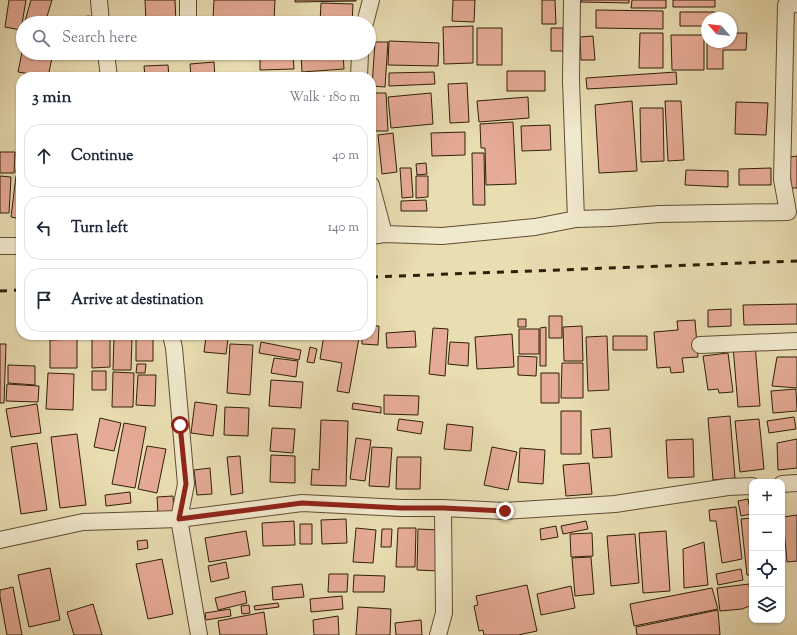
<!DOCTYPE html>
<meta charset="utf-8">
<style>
body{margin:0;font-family:"Sorts Mill Goudy",serif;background:#f6f6f7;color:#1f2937}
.controls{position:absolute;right:12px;bottom:12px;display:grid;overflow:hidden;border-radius:8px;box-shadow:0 1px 3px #0004}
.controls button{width:36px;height:36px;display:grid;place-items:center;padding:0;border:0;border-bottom:1px solid #e0e1e3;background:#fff;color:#1f2937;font:20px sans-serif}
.compass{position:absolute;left:701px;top:12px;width:36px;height:36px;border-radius:50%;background:#fff;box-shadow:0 1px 3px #0004;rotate:297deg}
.stop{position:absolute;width:12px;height:12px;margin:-9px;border:3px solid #8f2418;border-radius:50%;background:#fff}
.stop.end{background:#8f2418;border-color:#fff;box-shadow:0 1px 4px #0008}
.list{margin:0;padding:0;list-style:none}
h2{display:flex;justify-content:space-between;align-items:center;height:52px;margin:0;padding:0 16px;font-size:17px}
h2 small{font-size:13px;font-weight:400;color:#747a83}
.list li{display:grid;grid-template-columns:26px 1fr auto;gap:12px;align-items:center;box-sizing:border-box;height:64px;margin:0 8px 8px;padding:0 8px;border:1px solid #e0e1e3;border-radius:16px}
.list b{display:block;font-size:15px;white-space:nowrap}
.list em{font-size:13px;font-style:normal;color:#747a83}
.icon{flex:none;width:22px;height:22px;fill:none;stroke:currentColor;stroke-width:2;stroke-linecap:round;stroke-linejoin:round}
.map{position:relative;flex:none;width:797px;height:635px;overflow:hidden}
.search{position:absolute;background:#fff;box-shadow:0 1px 3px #0004;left:16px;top:16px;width:360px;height:44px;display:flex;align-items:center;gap:10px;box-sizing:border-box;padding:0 14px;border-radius:22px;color:#747a83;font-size:15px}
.panel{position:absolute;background:#fff;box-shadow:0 1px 3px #0004;left:16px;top:72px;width:360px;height:268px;border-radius:16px}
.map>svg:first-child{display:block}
.building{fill:#e6ab96;stroke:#2f1f09}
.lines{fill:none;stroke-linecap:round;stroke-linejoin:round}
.minor-casing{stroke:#5e4e33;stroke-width:18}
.minor{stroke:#f1e9cd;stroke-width:16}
.rail{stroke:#2f1f09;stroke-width:3;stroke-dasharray:7 7;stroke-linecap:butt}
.route{stroke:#8f2418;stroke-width:5}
</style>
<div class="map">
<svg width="797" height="635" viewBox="0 0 797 635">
<rect width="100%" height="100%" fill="#e9ddb2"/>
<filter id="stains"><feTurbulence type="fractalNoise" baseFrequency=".005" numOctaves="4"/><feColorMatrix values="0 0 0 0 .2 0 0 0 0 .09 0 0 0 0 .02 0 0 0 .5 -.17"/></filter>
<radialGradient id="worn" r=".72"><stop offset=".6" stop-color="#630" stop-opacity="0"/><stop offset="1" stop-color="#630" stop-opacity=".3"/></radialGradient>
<!-- building -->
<path class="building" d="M9 0H26L21 30 5 27Z
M31 0H52L45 23H31L25 21Z
M145 0H175L176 23H146Z
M214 0H275L274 20 213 18Z
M295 0H356V1L295 2Z
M453 0H475L474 22 452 21Z
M542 0H555L556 24H542Z
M581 0H629V3L581 2Z
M632 0H666V8H631Z
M673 0H715V7H673Z
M321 3 353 4 352 23H320Z
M596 10 663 11V29L596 28Z
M680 12H715V18H707V26H680Z
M90 16V23H79V17Z
M473 26V63L444 64 443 27Z
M477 28H502V65H477Z
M551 28H563V51H551Z
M640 33H663V68H639Z
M731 33H747L746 50H723V69H707V42H731Z
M671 35H704V70H672Z
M593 36 595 60H581L580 37Z
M389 41 439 43 438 66 388 65Z
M375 42H388L385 87 372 86Z
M23 47V53H53L48 77 18 72Z
M301 53H343L344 69 302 72Z
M293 54 294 69 260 70V56Z
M214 62 215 77H191L190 64Z
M168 65 169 77H145L144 66Z
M507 71H545V91H507Z
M434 72 435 84 389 86V73Z
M676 72 677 84 587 89 586 78Z
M467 83 469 122 450 123 448 84Z
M372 93H386L388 131H374Z
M431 93 433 124 391 128 388 97Z
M528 97 529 118 479 122 477 101Z
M632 101 637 171 599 173 595 105Z
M665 101H681L684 160 668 161Z
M736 102 768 103 766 135 735 134Z
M640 108H663L664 161 641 162Z
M513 122 516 184 486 185 485 148H481L480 124Z
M550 125 551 150 522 151 521 126Z
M465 132V155L432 156 431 133Z
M393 133 397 172 382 174 378 135Z
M0 152H15L14 173H0Z
M18 152 21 153V174L16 173Z
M472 153H484L485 205H473Z
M797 156V188H791L790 157Z
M426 163 427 174 417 175 416 164Z
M400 168H411L413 197 402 198Z
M771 168V185H739V169Z
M686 170 728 171V187L685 185Z
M0 176 11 177 9 213H0Z
M16 176 21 177V219L11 217Z
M416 176H428V197L416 198Z
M426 200 427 211H401V201Z
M797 304V324L744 325 743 305Z
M731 309V326L708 327V310Z
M549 316H562V338H549Z
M518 319H526V327H518Z
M695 320 698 357 682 358 684 372 671 373 670 367 657 368 654 332 678 330 677 321Z
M371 326H379L378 345 362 344V335H371Z
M582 326 583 361H564L563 327Z
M546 327V366H540V328Z
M433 328 448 329 445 376 429 374Z
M519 329H539V354H519Z
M415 331 416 347 387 348 386 333Z
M512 334 514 367 477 369 475 337Z
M324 335H341L359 338 349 393 337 391 342 363 320 359Z
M607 336 609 390 588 391 586 337Z
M613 336H647V350H613Z
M92 337H110V367L92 368Z
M114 337 132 338 131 370H113Z
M206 337 228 339 226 354 204 352Z
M77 339V368H50V340Z
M136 339H153V361H136Z
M261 342 301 350 299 360 259 353Z
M450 342 469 343 468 366 448 364Z
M0 344H6L4 403H0Z
M230 344 253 345 250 395 227 393Z
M755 344 760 406 738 407 733 346Z
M310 347 317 349 314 363 307 362Z
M728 353 733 392 719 393 718 389 708 390 703 356Z
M518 356 537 357 536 376 518 375Z
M777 357H797V388L772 386Z
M274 358 298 361 296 377 271 373Z
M562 363H583V398H561Z
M137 364H146L145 373H136Z
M8 365 35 366V385L8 383Z
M92 371H106V390H92Z
M113 372 134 373 133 407H112Z
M48 373 74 374 73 410 46 409Z
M541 373H559V403H541Z
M138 375H156L155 406 136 405Z
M271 380 303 382 301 408 269 406Z
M7 384 39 386 38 402 6 401Z
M796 389 797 411 773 413 771 391Z
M384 395 419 396 418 415 384 414Z
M195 402 217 405 213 436 191 433Z
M353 403 381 407V413L352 409Z
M37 404 41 433 11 437 6 409Z
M225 407 249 408 248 436 224 435Z
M561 411H581V454H561Z
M730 416 735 478 713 480 708 418Z
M794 417 796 429 769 433 767 421Z
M100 418 121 423 114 451 94 447Z
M399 419 423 422 421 434 397 430Z
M759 419 764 469 740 472 735 421Z
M321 420 348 421 346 486 311 485 312 469 319 470Z
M124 423 146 427 135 488 112 484Z
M447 424 473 427 471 451 444 449Z
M272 428 295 429 293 453 270 451Z
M610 428 612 457 593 458 591 430Z
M77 434 86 505 60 508 51 437Z
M356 438 371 440 365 481 350 479Z
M693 439 694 477 668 478 666 440Z
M797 439V468L778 470 777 443Z
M37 443 47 510 21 514 11 447Z
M147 446 166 449 157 493 138 489Z
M372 447 392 448 389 487 369 486Z
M492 447 517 452 508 490 484 485Z
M520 448 545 450 543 484 518 482Z
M271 455 295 456V483L270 482Z
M240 456 243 493 231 495 227 457Z
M397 457H421L420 489H396Z
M589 463 592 494 566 496 563 465Z
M210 468 212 494 197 495 194 470Z
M130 492 131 503 106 506 105 495Z
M173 496 174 513 158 514 157 497Z
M748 499 751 514 741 516 738 501Z
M736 507 742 559 722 563 716 521H710L709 510Z
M797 515V561L787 562 783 517Z
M752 518V575H747L741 519Z
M346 519 347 543 322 544 321 520Z
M294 521 295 545 263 546 262 523Z
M586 521 588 529 563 534 561 526Z
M300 524H312V544H300Z
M556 526 558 537 541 540 540 529Z
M356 528 376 530 373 563 353 562Z
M398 528H416L415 567H396Z
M382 529H392L391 547H381Z
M418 529 440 530 439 571 417 570Z
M246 531 250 555 209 562 205 538Z
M666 531 670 591 643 593 639 533Z
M592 533 593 556 571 557 570 534Z
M635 534 639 583 611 586 607 536Z
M147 540 148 548 138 550 137 541Z
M704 542 708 585 684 588 683 549Z
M591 557 594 594 575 596 572 558Z
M162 559 173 614 148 619 136 564Z
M226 562 229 578 211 582 208 566Z
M50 568 60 620 29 627 18 575Z
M741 569 743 580 718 585 716 574Z
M329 574H348L347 592H328Z
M354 575 385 576 384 592H353Z
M302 584 304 597 273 600 272 587Z
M749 584 752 605 742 609 720 611 717 588Z
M527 585 537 631 518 635H484L483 630 479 631 474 606 478 605 476 596Z
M571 586 575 608 541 615 537 594Z
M13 587 22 635H7L0 597V590Z
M712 588 718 609 634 626 630 604Z
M245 591 247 603 218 610 215 598Z
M342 596 343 609 311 612 310 599Z
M278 603 279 607 255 610 254 606Z
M93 604 102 635H74L67 612Z
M249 605 250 613 242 614 241 606Z
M358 607 391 609 390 635H356Z
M230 609 231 616 206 620 205 613Z
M718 610 720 635H637L636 627Z
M264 612 267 635H220L218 621Z
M338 616 339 635H314L313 620Z
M421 620 422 635H396L395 623Z"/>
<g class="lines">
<!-- minor casing -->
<g class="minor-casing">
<path id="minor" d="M99 0 101 23
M572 0 571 81 576 219
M188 23V0
M365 23 371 0
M106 53 109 77
M359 77 360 53
M371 185 384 234
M371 236 384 234 442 236 535 227 576 219 610 218 659 214 788 212 782 179 786 5 797 4
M0 246H21
M171 335 174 348 186 484 179 519 199 635
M700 345 797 341
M782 484 797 483
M0 540 83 522 179 519 302 503 401 508H443L505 511 615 504 728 487 752 486
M438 635 444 613 443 508"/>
</g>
<!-- minor -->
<use href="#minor" class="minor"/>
<!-- rail -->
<path class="rail" d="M371 277 797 261
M0 291 21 290"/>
</g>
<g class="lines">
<!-- route -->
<path class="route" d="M180 425 186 484 179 519 302 503 401 508H443L505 511"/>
</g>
<rect width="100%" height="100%" filter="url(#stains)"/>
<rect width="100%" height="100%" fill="url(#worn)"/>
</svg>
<div class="controls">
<button>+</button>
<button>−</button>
<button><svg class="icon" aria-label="locate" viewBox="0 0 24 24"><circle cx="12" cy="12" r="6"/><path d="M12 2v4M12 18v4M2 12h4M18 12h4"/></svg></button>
<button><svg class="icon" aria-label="layers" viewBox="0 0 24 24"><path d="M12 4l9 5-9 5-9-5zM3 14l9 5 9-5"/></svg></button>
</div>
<svg class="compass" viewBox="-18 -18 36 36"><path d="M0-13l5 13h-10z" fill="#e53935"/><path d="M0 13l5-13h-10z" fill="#747a83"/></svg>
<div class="stop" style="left:180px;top:425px"></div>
<div class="stop end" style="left:505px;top:511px"></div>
<div class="search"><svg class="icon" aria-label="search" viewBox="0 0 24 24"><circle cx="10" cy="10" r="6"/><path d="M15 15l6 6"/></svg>Search here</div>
<section class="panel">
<h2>3 min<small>Walk · 180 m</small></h2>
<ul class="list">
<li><svg class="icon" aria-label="ahead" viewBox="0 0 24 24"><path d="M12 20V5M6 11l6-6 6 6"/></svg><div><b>Continue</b></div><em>40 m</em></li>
<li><svg class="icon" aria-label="left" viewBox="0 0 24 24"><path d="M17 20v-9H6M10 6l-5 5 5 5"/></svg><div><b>Turn left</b></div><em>140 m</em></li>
<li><svg class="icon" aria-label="arrive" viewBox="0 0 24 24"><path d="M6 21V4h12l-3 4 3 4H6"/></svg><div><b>Arrive at destination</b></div></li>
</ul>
</section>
</div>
